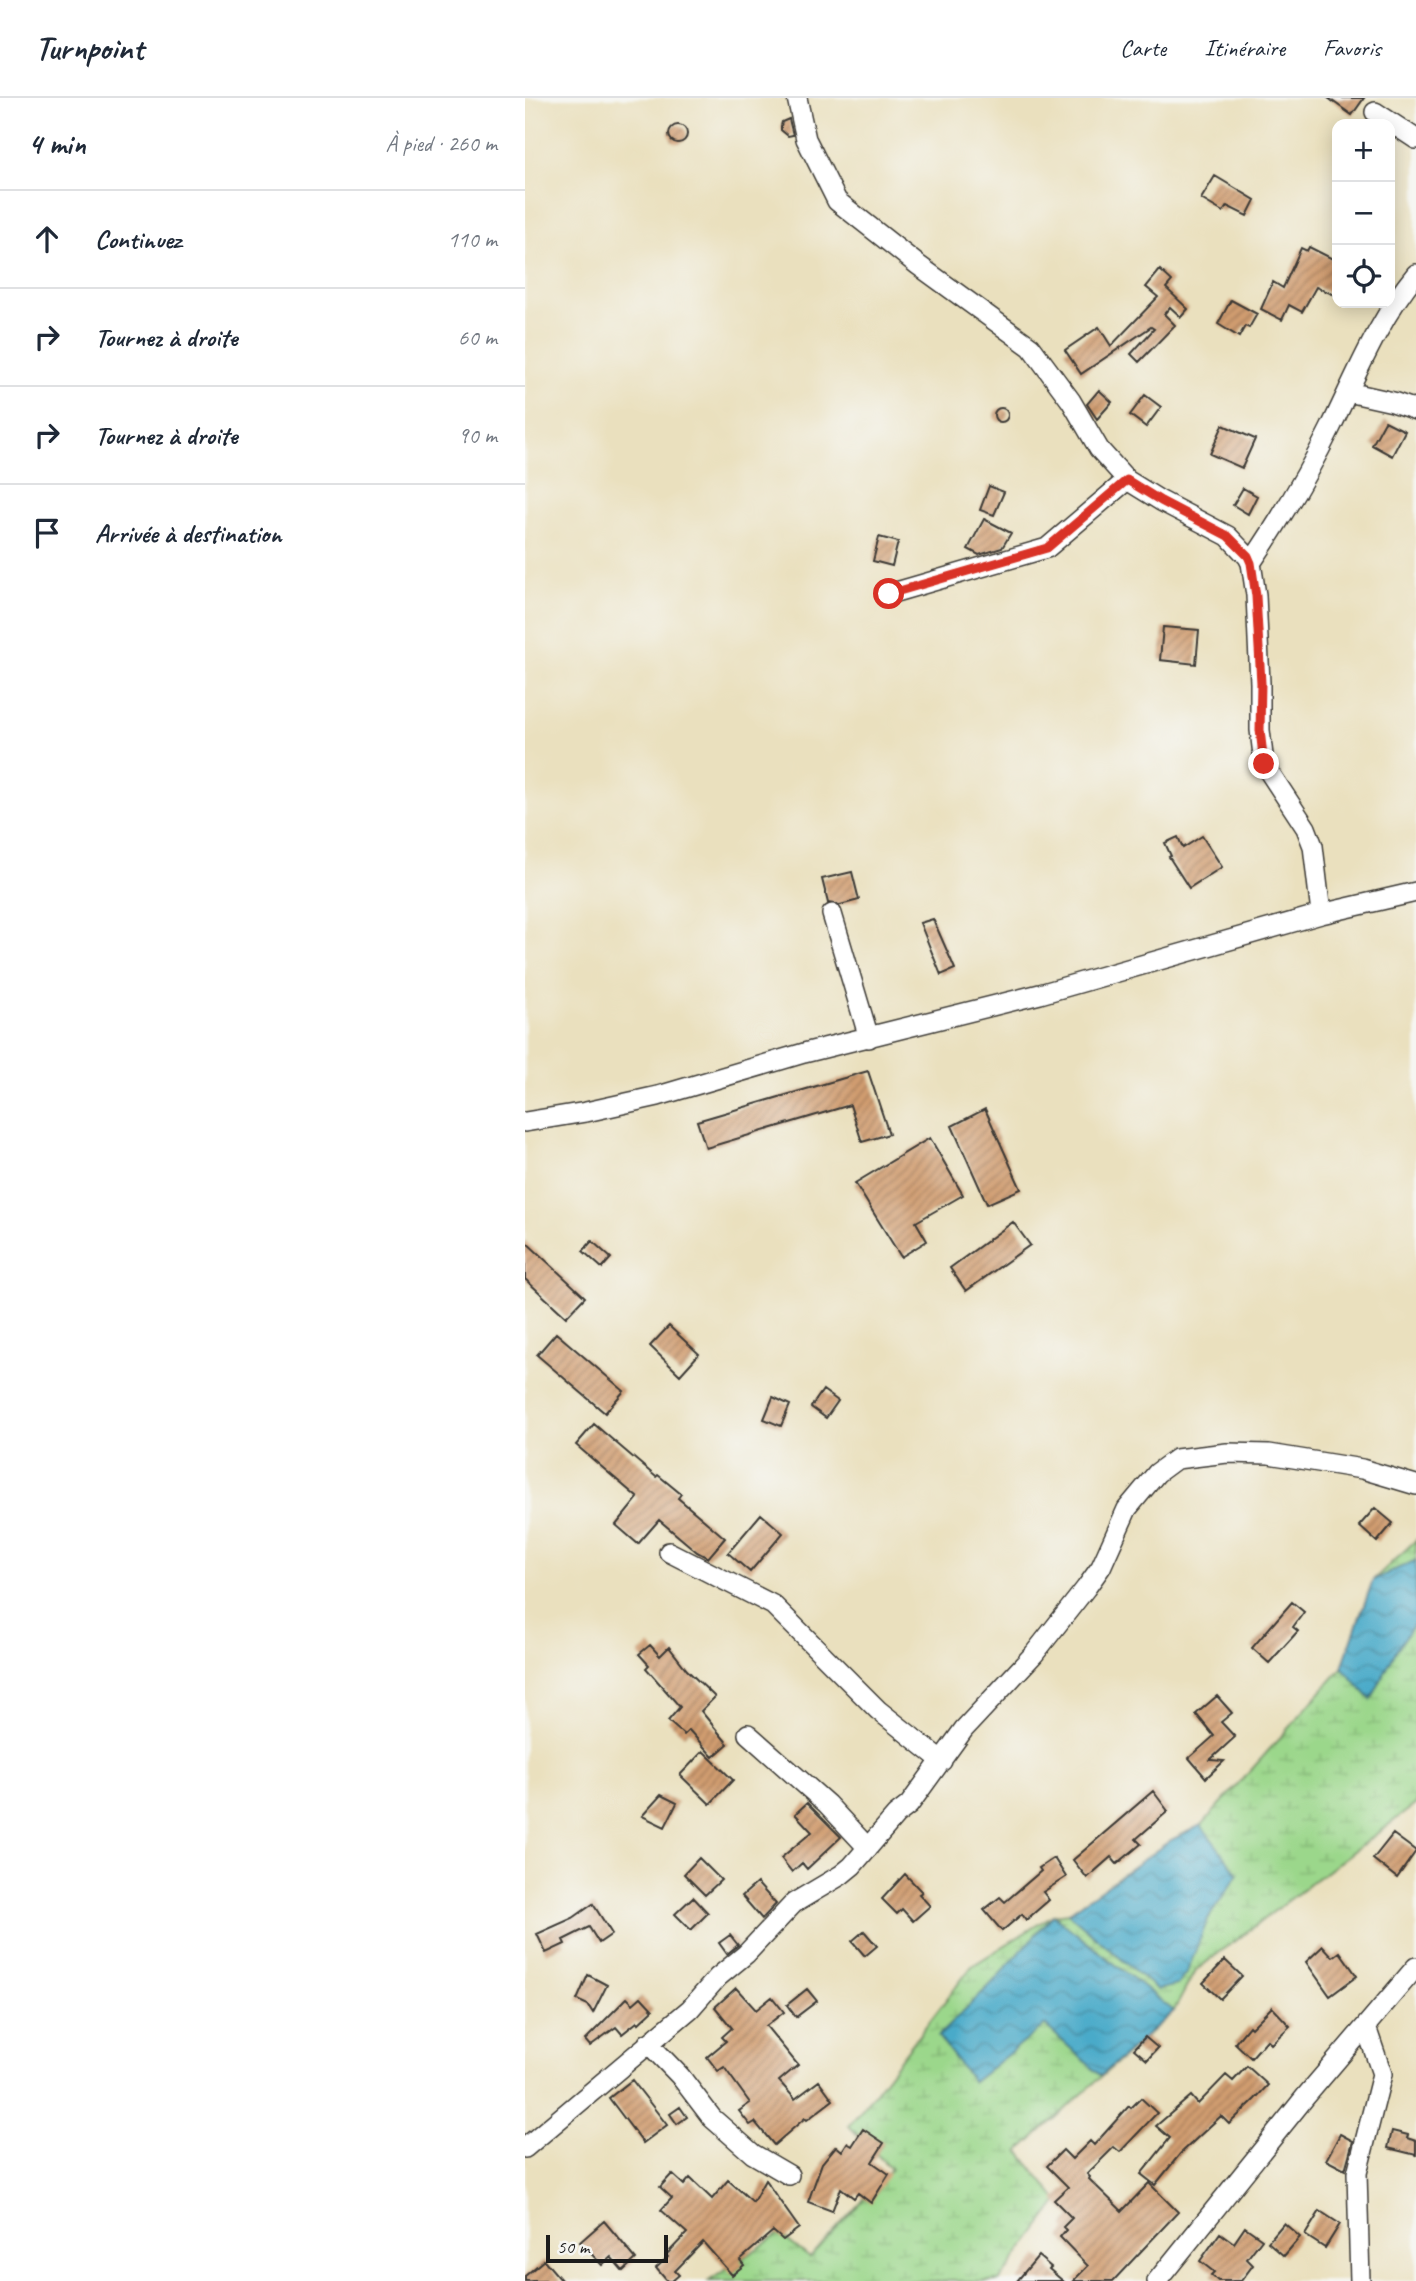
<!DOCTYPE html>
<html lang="fr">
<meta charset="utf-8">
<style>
body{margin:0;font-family:Caveat,sans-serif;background:#f6f6f7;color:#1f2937}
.controls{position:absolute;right:21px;top:21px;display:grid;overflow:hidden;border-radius:14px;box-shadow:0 4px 18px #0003}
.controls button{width:63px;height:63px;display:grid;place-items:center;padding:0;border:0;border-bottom:2px solid #e0e1e3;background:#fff;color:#1f2937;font:35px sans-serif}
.scale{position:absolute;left:21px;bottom:18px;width:122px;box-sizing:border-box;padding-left:7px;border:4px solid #1c1c1c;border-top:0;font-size:19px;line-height:24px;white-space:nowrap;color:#1c1c1c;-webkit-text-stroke:5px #f6f6f2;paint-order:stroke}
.stop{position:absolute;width:21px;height:21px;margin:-16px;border:5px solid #d93025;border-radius:50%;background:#fff}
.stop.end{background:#d93025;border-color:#fff;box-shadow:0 2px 7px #0008}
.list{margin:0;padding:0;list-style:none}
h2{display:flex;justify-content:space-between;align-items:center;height:91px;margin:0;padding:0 28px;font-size:30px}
h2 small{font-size:23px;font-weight:400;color:#747a83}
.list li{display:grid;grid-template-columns:46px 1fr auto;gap:21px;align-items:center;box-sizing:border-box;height:98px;padding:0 28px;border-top:2px solid #e0e1e3}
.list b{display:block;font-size:26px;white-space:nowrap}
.list em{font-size:23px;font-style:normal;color:#747a83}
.icon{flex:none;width:38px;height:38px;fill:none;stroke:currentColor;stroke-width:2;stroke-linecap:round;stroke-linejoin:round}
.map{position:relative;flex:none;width:891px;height:2183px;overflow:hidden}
header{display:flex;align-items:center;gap:42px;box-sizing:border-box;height:98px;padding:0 35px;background:#fff;border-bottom:2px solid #e0e1e3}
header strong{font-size:33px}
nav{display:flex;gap:38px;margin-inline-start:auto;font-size:24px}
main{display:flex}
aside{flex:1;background:#fff}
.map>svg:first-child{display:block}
.wetland{fill:url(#wetland-marsh);stroke:#5c7a54;stroke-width:2}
.water{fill:url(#water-waves);stroke:#336372;stroke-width:2}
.building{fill:url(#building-hatch)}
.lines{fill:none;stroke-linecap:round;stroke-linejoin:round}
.street-casing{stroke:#3b3934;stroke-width:22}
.street{stroke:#fff;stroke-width:19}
.route{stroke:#d93025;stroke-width:9}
</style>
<header>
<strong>Turnpoint</strong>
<nav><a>Carte</a><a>Itinéraire</a><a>Favoris</a></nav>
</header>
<main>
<aside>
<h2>4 min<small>À pied · 260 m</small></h2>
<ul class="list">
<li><svg class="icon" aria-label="ahead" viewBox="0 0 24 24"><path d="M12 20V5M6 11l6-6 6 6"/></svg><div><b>Continuez</b></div><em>110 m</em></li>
<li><svg class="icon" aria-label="right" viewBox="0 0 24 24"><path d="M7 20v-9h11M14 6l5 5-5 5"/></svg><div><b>Tournez à droite</b></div><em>60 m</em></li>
<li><svg class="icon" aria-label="right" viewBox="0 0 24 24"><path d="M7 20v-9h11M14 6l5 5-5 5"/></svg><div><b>Tournez à droite</b></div><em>90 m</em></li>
<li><svg class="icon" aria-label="arrive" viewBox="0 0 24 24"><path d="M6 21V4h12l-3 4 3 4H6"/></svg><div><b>Arrivée à destination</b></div></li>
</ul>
</aside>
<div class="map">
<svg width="891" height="2183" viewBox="0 0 891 2183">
<defs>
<pattern id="wetland-marsh" width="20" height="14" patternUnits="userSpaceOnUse" patternTransform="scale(1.75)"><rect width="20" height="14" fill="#9bd78b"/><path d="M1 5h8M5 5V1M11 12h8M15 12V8" fill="none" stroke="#85b877"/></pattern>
<pattern id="water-waves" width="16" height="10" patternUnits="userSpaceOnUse" patternTransform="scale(1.75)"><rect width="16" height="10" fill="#4aaac9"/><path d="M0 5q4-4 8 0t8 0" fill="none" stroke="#3d8aa2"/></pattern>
<pattern id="building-hatch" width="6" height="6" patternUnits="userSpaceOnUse" patternTransform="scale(1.75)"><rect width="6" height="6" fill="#d09c70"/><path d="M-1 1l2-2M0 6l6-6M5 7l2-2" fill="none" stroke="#a87e5b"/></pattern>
</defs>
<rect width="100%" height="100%" fill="#f6f6f2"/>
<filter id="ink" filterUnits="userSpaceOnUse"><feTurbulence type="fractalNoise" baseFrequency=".0143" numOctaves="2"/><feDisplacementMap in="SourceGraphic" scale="14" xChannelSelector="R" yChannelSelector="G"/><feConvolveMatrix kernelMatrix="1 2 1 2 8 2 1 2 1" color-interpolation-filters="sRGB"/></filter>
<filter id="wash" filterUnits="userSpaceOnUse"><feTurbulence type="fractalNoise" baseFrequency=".00686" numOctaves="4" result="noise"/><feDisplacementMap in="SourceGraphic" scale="28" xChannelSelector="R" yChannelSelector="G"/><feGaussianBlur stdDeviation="1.57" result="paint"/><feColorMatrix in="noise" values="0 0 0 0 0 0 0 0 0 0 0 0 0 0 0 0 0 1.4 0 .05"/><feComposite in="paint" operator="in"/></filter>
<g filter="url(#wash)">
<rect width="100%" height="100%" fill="#eae0be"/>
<!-- wetland -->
<path class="wetland" d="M891 1442V1566L889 1568 891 1573V1706L670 1873 649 1913 494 2053 533 2103 474 2183H184L254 2136 285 2160 366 2071 324 2028 447 1868 528 1817 543 1815 646 1742 677 1727 817 1570 848 1482Z"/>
<!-- water -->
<path class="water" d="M891 1462V1523L871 1553 846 1602 817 1569 848 1482Z
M676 1727 713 1776 683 1821 662 1874 652 1887 632 1892 543 1815 646 1742Z
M528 1817 649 1913 576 1978 520 1927 448 1984 413 1938 467 1885Z"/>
<g id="blocks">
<!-- building -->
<path class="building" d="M803 0H839L827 17Z
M264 21 268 37 263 38 256 32V28L257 24Z
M144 36a9 9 0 1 1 18 0a9 9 0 1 1-18 0Z
M690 78 730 102 722 118 702 108 698 114 676 101Z
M784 149 812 163V198L791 189 777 214 764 207 757 222 736 211 748 184 758 190 776 150 782 153Z
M635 172 647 183 641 190 663 211 656 219 645 209 639 216 650 227 614 264 606 256 629 231 626 229 556 276 540 252 574 229 586 248 633 199 621 189Z
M706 202 732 216 724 230 720 228 714 239 693 226Z
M574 292 587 304 572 321 562 306Z
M620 297 636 309 621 329 605 317Z
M469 317a7 7 0 1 1 14 0a7 7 0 1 1-14 0Z
M860 323 880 333 867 358 847 347Z
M698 327 730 341 717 370 685 356Z
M464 388 479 394 469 417 455 412Z
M718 390 732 398 723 416 708 407Z
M459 421 486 435 477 450 454 457 443 451Z
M354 439 373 444 367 468 348 463Z
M638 529 674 532 671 566 635 562Z
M677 738 697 769 664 790 644 759 646 758 640 745 653 739 658 750Z
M327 774 334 802 315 807 303 805 297 781Z
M408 821 430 871 416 877 395 825Z
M343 973 364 1036 337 1044 325 1007 181 1050 172 1023Z
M460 1011 496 1091 462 1106 427 1028Z
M405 1040 438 1097 391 1124 402 1143 376 1159 330 1085Z
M488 1124 505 1147 441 1193 425 1170Z
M0 1143 60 1199 41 1219 0 1181Z
M67 1143 86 1160 77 1170 58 1153Z
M144 1228 174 1256 155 1277 125 1248Z
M31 1235 99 1293 80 1315 12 1257Z
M298 1292 313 1303 301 1320 286 1309Z
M248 1299 265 1307 256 1328 239 1321Z
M69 1326 131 1379 133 1377 156 1396 153 1400 200 1440 183 1460 172 1454 134 1422 113 1446 91 1427 113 1400 51 1347Z
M850 1410 868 1425 852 1444 834 1428Z
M236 1416 258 1435 225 1474 203 1455Z
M767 1504 779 1514 768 1529 773 1533 744 1565 727 1550Z
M125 1547 135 1558 144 1549 162 1572 190 1599 176 1613 203 1646 188 1659 164 1632 159 1637 143 1623 155 1609 121 1570 124 1567 114 1556Z
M692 1598 707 1615 696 1624 710 1639 685 1662 699 1663 681 1680 664 1660 689 1638 671 1616Z
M178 1653 208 1682 185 1706 155 1677Z
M628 1693 643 1713 611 1741 616 1746 592 1766 586 1759 562 1780 548 1762Z
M136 1697 152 1705 140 1729 117 1718Z
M282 1705 316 1739 282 1771 277 1765 267 1774 256 1760 287 1734 270 1716Z
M868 1736 891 1753 872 1780 848 1761Z
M174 1760 196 1782 180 1797 159 1776Z
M529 1760 541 1779 518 1794 524 1802 501 1822 497 1816 477 1833 459 1812 475 1799 480 1804 516 1773 514 1770Z
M380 1776 397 1794 394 1796 405 1808 388 1823 377 1811 372 1816 357 1801Z
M232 1785 251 1806 237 1821 217 1798Z
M168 1799 183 1815 166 1832 150 1816Z
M68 1806 87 1836 74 1845 64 1829 38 1842 40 1846 21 1855 12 1836 48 1820Z
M339 1833 352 1848 340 1858 327 1843Z
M205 1837 213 1847 202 1856 194 1845Z
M798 1848 808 1859 815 1854 832 1878 805 1898 781 1864Z
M700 1862 717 1878 695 1901 678 1885Z
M63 1877 82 1887 68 1915 63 1907 52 1902Z
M211 1890 231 1912 247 1899 259 1914 241 1928 273 1967 254 1983 270 2001 294 1983 308 2002 282 2022 280 2020 249 2047 230 2024 225 2027 214 2013 225 2005 199 1969 193 1973 182 1959 201 1943 197 1939 207 1930 190 1909Z
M282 1891 292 1903 271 1919 262 1907Z
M116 1899 128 1912 113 1926 112 1924 97 1936 91 1929 65 1948 60 1942 102 1900 108 1906Z
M747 1909 765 1928 746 1946 742 1942 726 1960 710 1945 724 1928 726 1930Z
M620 1939 633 1950 622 1962 609 1951Z
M722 1968 743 1987 730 2001 704 2026 696 2018 655 2056 630 2087 616 2076 645 2040 631 2028 666 1998 673 2006 701 1977 708 1983Z
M107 1982 142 2027 118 2045 84 2000Z
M616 2000 632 2015 595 2054 589 2049 562 2076 565 2079 564 2081 597 2113 624 2085 653 2114 588 2183H548L563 2168 535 2139 541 2132 538 2129 547 2120 529 2102 543 2089 522 2068 538 2052 547 2061 565 2043 569 2047 604 2008 606 2010Z
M155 2009 162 2019 152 2026 145 2016Z
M338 2031 359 2045 347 2064 364 2076 346 2105 333 2095 329 2100 316 2090 307 2113 283 2104 297 2065 311 2048 317 2053 322 2045 327 2048Z
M867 2033 883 2037 882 2040 891 2043V2057L863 2050Z
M815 2036 828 2043 820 2072 801 2062Z
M147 2076 159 2087 165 2080 187 2101 203 2082 228 2104 240 2082 274 2130 258 2142 248 2133 215 2162 219 2167 207 2177 178 2144 150 2173 154 2177 147 2183H142L131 2170 143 2159 141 2157 162 2135 136 2112 147 2100 135 2089Z
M795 2113 815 2126 800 2150 780 2137Z
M79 2123 111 2161 98 2173 86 2159 77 2167 55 2144Z
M759 2125 775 2139 759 2158 743 2144Z
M720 2129 737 2141 722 2161 728 2167 716 2183H693L686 2177 689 2174 675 2163 695 2135 709 2145Z
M513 2158 526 2169 524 2171 538 2183H492Z
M19 2162 37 2183H0V2178Z"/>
</g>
</g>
<g filter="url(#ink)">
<use href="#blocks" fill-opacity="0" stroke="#3b3934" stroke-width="2"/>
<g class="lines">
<!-- street casing -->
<g class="street-casing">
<path id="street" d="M272 0 281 41 312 103 393 167 506 249 546 303 574 351 602 382 636 403 703 438 723 459 726 465 731 497 735 585V632L739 666 781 730 788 748 796 816
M850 14 891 41
M823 294 868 304 891 312
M726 465C755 422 782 378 805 331 831 278 853 222 891 176
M364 496 522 450 602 382
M307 816 344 940
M0 1024 61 1014 133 998 279 955 515 896 796 816 891 794
M144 1454 248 1507 353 1612 417 1663
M223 1636 302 1706 343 1750
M123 1945 155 1978 187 2020 228 2056 264 2077
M0 2050 165 1911 193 1879 221 1856 269 1805 316 1777 327 1768 371 1717 384 1707 439 1631 509 1556 561 1490 576 1469 602 1411 632 1375 651 1361 702 1355 744 1356 837 1371 891 1387
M632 2183 781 1998 891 1869
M835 2183 832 2075 857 1976 841 1929"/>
</g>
<!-- street -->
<use href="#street" class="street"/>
</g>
</g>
<g class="lines" filter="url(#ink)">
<!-- route -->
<path class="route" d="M364 496 522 450 602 382 636 403 703 438 723 458 726 465 731 498 736 585 735 632 739 666"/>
</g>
</svg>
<div class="controls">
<button>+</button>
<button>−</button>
<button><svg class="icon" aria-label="locate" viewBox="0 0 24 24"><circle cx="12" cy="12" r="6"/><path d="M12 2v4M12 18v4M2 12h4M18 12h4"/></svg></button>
</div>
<div class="scale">50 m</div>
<div class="stop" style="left:364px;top:496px"></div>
<div class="stop end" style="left:739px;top:666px"></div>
</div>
</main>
